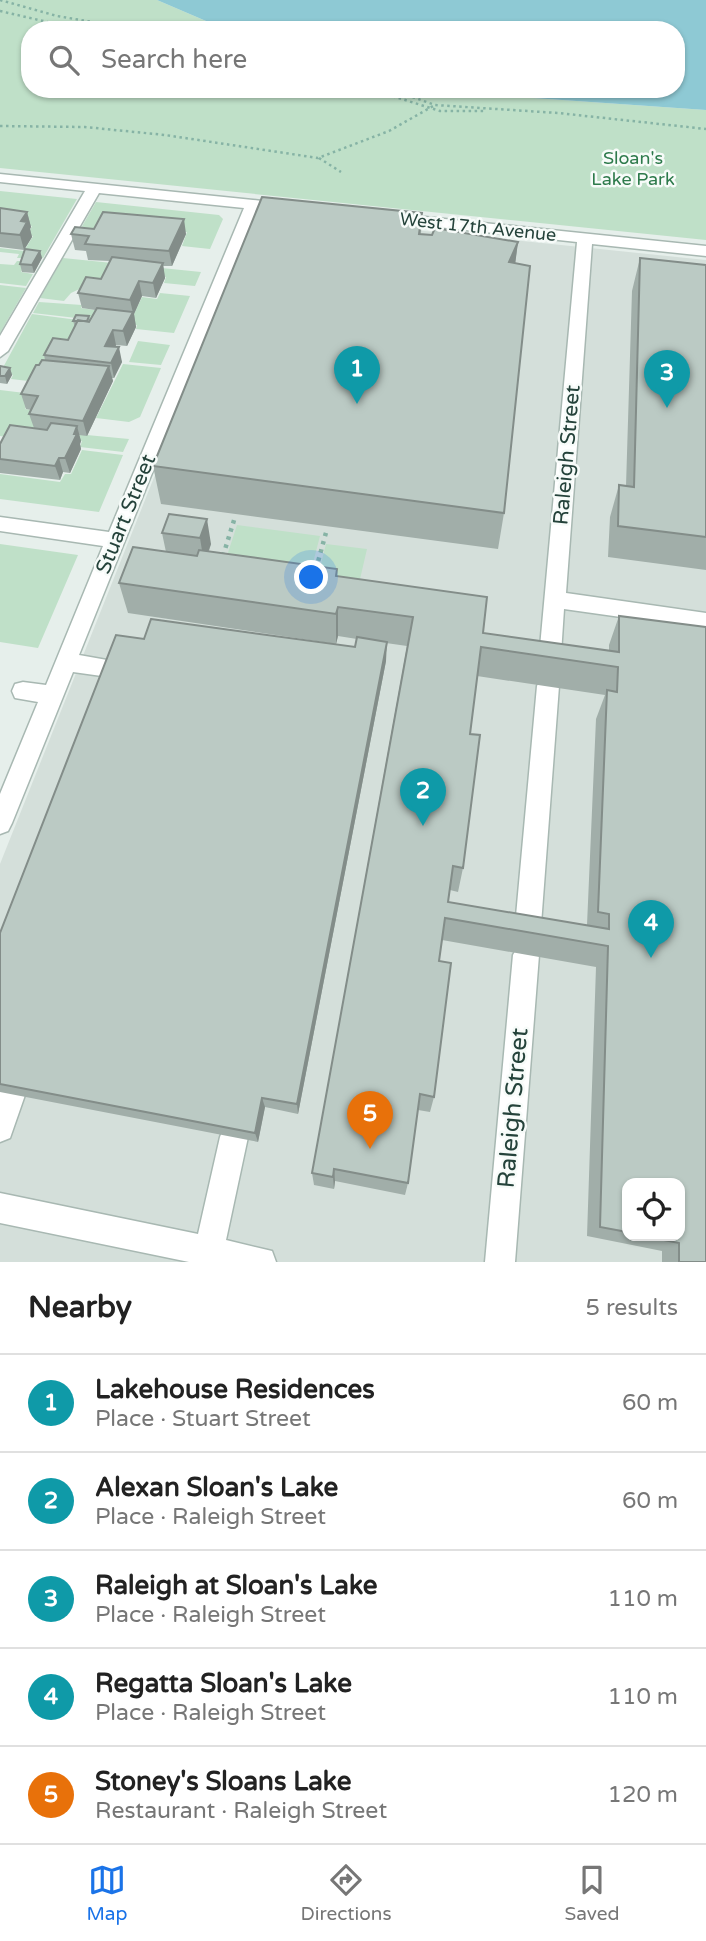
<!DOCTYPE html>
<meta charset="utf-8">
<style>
body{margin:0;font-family:"Varela Round",sans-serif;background:#f2f2f2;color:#222}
.controls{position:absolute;right:21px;bottom:21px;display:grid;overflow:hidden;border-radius:14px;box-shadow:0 2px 5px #0004}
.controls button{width:63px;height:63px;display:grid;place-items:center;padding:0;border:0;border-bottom:2px solid #e0e0e0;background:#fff;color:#222;font:35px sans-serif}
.you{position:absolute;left:312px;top:578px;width:24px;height:24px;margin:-18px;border:5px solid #fff;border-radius:50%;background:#1a73e8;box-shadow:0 0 0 10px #1a73e833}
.badge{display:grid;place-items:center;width:46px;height:46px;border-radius:50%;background:#1a73e8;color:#fff;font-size:23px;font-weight:700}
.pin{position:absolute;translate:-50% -58px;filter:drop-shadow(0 2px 4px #0008)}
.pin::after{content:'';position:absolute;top:37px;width:24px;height:21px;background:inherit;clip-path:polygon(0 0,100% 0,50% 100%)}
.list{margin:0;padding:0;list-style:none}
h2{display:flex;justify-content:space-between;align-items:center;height:91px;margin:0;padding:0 28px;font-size:30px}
h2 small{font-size:23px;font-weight:400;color:#767676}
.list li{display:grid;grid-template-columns:46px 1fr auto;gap:21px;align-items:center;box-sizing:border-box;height:98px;padding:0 28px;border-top:2px solid #e0e0e0}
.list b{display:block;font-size:26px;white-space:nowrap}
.list p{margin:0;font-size:23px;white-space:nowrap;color:#767676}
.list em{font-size:23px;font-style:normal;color:#767676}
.icon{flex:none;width:38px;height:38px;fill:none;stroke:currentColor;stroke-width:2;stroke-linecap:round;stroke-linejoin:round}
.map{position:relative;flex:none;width:706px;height:1262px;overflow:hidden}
.search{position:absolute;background:#fff;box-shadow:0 2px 5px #0004;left:21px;right:21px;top:21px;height:77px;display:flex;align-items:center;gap:18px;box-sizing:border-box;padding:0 24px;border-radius:28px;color:#767676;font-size:26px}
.sheet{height:581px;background:#fff}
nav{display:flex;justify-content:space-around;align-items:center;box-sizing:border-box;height:98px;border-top:2px solid #e0e0e0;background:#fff;font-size:19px;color:#767676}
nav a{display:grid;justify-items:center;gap:4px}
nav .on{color:#1a73e8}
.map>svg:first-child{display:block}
.built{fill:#d4dfda;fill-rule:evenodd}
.green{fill:#bfe0c8}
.water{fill:#8ec9d4}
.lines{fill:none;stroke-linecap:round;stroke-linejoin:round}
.minor-casing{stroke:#a8b8b2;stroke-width:3}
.path-far1{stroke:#86b3a5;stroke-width:2.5;stroke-dasharray:2.5 3.5;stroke-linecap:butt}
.path{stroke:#86b3a5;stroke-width:4.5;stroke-dasharray:3.5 5;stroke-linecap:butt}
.minor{fill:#fff;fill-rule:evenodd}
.wall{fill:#a1aea9;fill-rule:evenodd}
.shaded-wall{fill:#838d89}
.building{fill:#bbcac4;stroke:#838d89;stroke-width:2;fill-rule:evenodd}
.labels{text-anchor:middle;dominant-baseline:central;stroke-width:5;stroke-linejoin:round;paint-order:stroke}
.far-park-label{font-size:18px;fill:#2d7a4b;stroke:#f7fbf9}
.far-street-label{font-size:18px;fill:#24423a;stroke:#f7fbf9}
.street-label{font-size:21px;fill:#24423a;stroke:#f7fbf9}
.near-street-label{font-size:24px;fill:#24423a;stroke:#f7fbf9}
</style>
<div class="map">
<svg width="706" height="1262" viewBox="0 0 706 1262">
<rect width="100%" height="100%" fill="#e6efeb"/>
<!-- built -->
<path class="built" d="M259 214 706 260V1262H0V864ZM627 1183H680V1236H627Z"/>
<!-- green -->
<path class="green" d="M0 0H157L227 30H30V89H447L462 93 706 110V240L0 168Z
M0 191 77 199 43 258H17L19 254 0 252V248L24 251 33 236 27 235 32 226 0 223Z
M96 202 219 215 223 219 210 249 182 246 187 232 77 235Z
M63 258 201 272 195 286 164 283 166 277 115 272 71 293 64 301 40 298Z
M17 261H23L25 265 21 272 33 274 26 286 0 283V264L14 265Z
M0 285 26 288 0 333Z
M160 293 190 296 174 333 136 329 137 325 33 313 39 302 82 305 81 308 133 316 142 297 157 299Z
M32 314 78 320 73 330 84 331 37 382 11 379 13 375 0 373Z
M138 341 170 345 161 365 129 362Z
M123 364 161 368 140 417 129 422 96 418Z
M0 390 33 394 25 409 42 412 34 430 129 439 123 452 80 447 82 441 37 435 33 441 0 436Z
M82 450 123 455 99 512 0 499V474L60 482 65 474H71Z
M237 525 320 536 307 586 221 574Z
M0 544 78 555 38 648 0 642Z
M326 544 367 549 357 592 315 587Z"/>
<!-- water -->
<path class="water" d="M157 0H706V110L462 93 447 89H676V30H227Z"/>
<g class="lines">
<!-- minor casing -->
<g class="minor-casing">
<path id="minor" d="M0 174 253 200 287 204 294 208 287 212 258 209 79 655 124 663 127 669 124 675 116 678 73 672 12 823 8 831 0 834V794L38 702 15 698 12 691 15 684 23 682 46 685 103 546 0 531V517L109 532 244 208 99 193 8 351 0 357V336L85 191 0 182Z
M396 214 706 246V256L592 244 566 593 706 613V629L564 609 560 669 557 675 550 678 556 680 559 686 540 938 535 947 539 955 515 1262H485L513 955 518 946 514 938 537 686 540 680 547 677 541 675 538 669 577 242 391 222 388 219Z
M11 1081 21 1085 25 1095 10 1138 0 1142V1088Z
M234 1123 244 1127 248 1137 226 1240 272 1251 276 1262H189L0 1223V1193L198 1234 220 1137 224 1127Z"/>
</g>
<!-- path-far1 -->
<path class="path-far1" d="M0 0 57 16 140 30
M0 11 56 24 98 30
M370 89 440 111H484
M390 89 435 105 558 113 706 129
M0 126 85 127 165 135 318 158 389 131 435 105
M319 158 341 172"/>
<!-- path -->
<path class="path" d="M223 556 235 517
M316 569 327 529"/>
<!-- minor -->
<use href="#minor" class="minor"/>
</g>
<!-- wall -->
<path class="wall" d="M0 208 27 212 31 227 30 229 32 237 24 250 0 247Z
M422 213 421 234 518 242 515 263 504 513 498 549 161 504 153 466Z
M94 229 186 234 172 266H163L165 278 156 298 142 296 134 314 136 327 127 346 116 345 115 347 122 362 114 378H112L113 381 87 436 79 435 81 441 80 444 81 449 70 473 63 472 60 480 0 473V444L34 428 29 414 31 410 26 409 21 394 39 365 45 360 44 355 68 340 75 327 73 321 89 316 90 320 95 310 82 308 78 293 101 279 110 261 88 260 86 251 75 250 71 234Z
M40 251 42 258 34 273 22 272 20 264Z
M640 258 706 265V570L608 557 610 517 619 485 626 486 632 291Z
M0 366 10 368 12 375 7 384 0 383Z
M169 514 211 544 209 551 337 576 483 633 609 651V645L619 616 706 1262H662V1251L587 1236 596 967 442 940 439 961 434 1097 430 1112 418 1110 408 1183 405 1195 335 1181 334 1189 314 1185 312 1173 407 646 386 643V661L298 1114 265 1107 258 1142 0 1092V933L144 639 355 647 357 639 338 636 336 644 128 613 119 583 166 552 162 533ZM477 676 605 695 596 719 587 925 448 902 450 890 458 892 463 868 470 734ZM627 1183 680 1236H627Z"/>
<!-- shaded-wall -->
<path class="shaded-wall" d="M27 212 31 227 30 229 32 237 24 250 20 235 21 221Z
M184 219 186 234 172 266 169 251Z
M518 242 513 281 509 262Z
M40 251 42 258 34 273 32 265Z
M163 263 165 278 156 298 153 283Z
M139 281 142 296 134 314 136 327 127 346 123 331 133 313 130 300Z
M113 330 116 345 109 361 105 346Z
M119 347 122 362 114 378 111 363Z
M109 366 113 381 87 436 83 421Z
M10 368 12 375 7 384 5 376Z
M77 426 81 441 80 444 81 449 70 473 65 458Z
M59 458 63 472 60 480 55 466Z
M207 519 211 544 204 563 200 538Z
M338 607V636L336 644V614Z
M387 642 386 661 298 1114 297 1104Z
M262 1098 265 1107 258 1142 255 1133Z
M334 1169 335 1181 334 1189 333 1177Z"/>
<!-- building -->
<path class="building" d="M262 197 422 213 419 234 432 235 435 228 518 242 509 262 530 266 504 513 153 466Z
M0 208 27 212 21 221 27 222 20 235 0 233Z
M103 212 184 219 169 251 85 244 89 236 71 234 75 227 94 229Z
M25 249 40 251 32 265 20 264Z
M112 257 163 263 153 283 139 281 130 300 78 293 86 277 101 279Z
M640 258 706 265V537L618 526 619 485 634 487Z
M97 308 133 312 123 331 113 330 105 346 119 347 111 363 44 355 53 338 68 340 78 320 89 322Z
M76 315 89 316 87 321H73Z
M42 360 109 366 83 421 29 414 38 396 21 394 36 365H39Z
M0 366 10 368 5 376H0Z
M51 423 77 426 74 434H77L65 458H59L55 466 0 459V444L10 425 47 430Z
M169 514 207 519 200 538 162 533Z
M133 547 197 556 199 550 337 569 336 576 487 597 483 633 619 652V616L706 627V1262H679V1243L644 1236H680V1183H627V1232L600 1227 608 946 445 918 439 961 451 963 434 1097 420 1094 408 1183 334 1169 333 1177 312 1173 413 617 338 607 336 614 119 583ZM481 647 618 667 617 692 607 690 598 912 609 914V929L448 902 453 866 463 868 480 735 470 734Z
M151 619 355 647 357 637 387 642 297 1104 262 1098 255 1133 0 1084V933L116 635 144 639Z"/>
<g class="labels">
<!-- far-park labels -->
<g class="far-park-label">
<text x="633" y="158">Sloan's<tspan x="633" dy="21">Lake Park</tspan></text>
</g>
<!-- far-street labels -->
<g class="far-street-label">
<text transform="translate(478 227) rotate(6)">West 17th Avenue</text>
</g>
<!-- street labels -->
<g class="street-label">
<text transform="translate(567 455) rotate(-85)">Raleigh Street</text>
<text transform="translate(126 514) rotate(-68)">Stuart Street</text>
</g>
<!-- near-street labels -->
<g class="near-street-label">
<text transform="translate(513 1108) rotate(-85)">Raleigh Street</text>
</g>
</g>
</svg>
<div class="controls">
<button><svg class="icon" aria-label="locate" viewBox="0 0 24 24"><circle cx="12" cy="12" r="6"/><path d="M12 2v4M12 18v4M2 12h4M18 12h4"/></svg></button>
</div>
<div class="you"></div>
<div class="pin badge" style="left:357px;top:404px;background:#0f9aa8">1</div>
<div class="pin badge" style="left:423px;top:826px;background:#0f9aa8">2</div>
<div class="pin badge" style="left:667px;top:408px;background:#0f9aa8">3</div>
<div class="pin badge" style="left:651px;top:958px;background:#0f9aa8">4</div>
<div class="pin badge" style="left:370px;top:1149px;background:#e8710a">5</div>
<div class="search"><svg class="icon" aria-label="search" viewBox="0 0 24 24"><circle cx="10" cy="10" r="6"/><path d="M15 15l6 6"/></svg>Search here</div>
</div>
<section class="sheet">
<h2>Nearby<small>5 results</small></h2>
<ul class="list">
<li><span class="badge" style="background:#0f9aa8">1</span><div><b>Lakehouse Residences</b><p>Place · Stuart Street</p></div><em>60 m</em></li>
<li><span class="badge" style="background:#0f9aa8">2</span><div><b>Alexan Sloan's Lake</b><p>Place · Raleigh Street</p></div><em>60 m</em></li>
<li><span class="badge" style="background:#0f9aa8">3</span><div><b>Raleigh at Sloan's Lake</b><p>Place · Raleigh Street</p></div><em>110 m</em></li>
<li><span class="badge" style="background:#0f9aa8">4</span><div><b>Regatta Sloan's Lake</b><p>Place · Raleigh Street</p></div><em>110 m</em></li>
<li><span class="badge" style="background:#e8710a">5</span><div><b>Stoney's Sloans Lake</b><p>Restaurant · Raleigh Street</p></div><em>120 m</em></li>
</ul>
</section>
<nav>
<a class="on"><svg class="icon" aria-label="map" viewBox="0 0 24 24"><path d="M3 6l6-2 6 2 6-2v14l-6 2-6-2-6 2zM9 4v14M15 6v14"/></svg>Map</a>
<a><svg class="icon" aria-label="directions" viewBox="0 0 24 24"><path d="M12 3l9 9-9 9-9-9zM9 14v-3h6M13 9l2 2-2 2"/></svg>Directions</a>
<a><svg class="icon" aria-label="saved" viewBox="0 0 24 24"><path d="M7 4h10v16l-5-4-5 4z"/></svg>Saved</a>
</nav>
